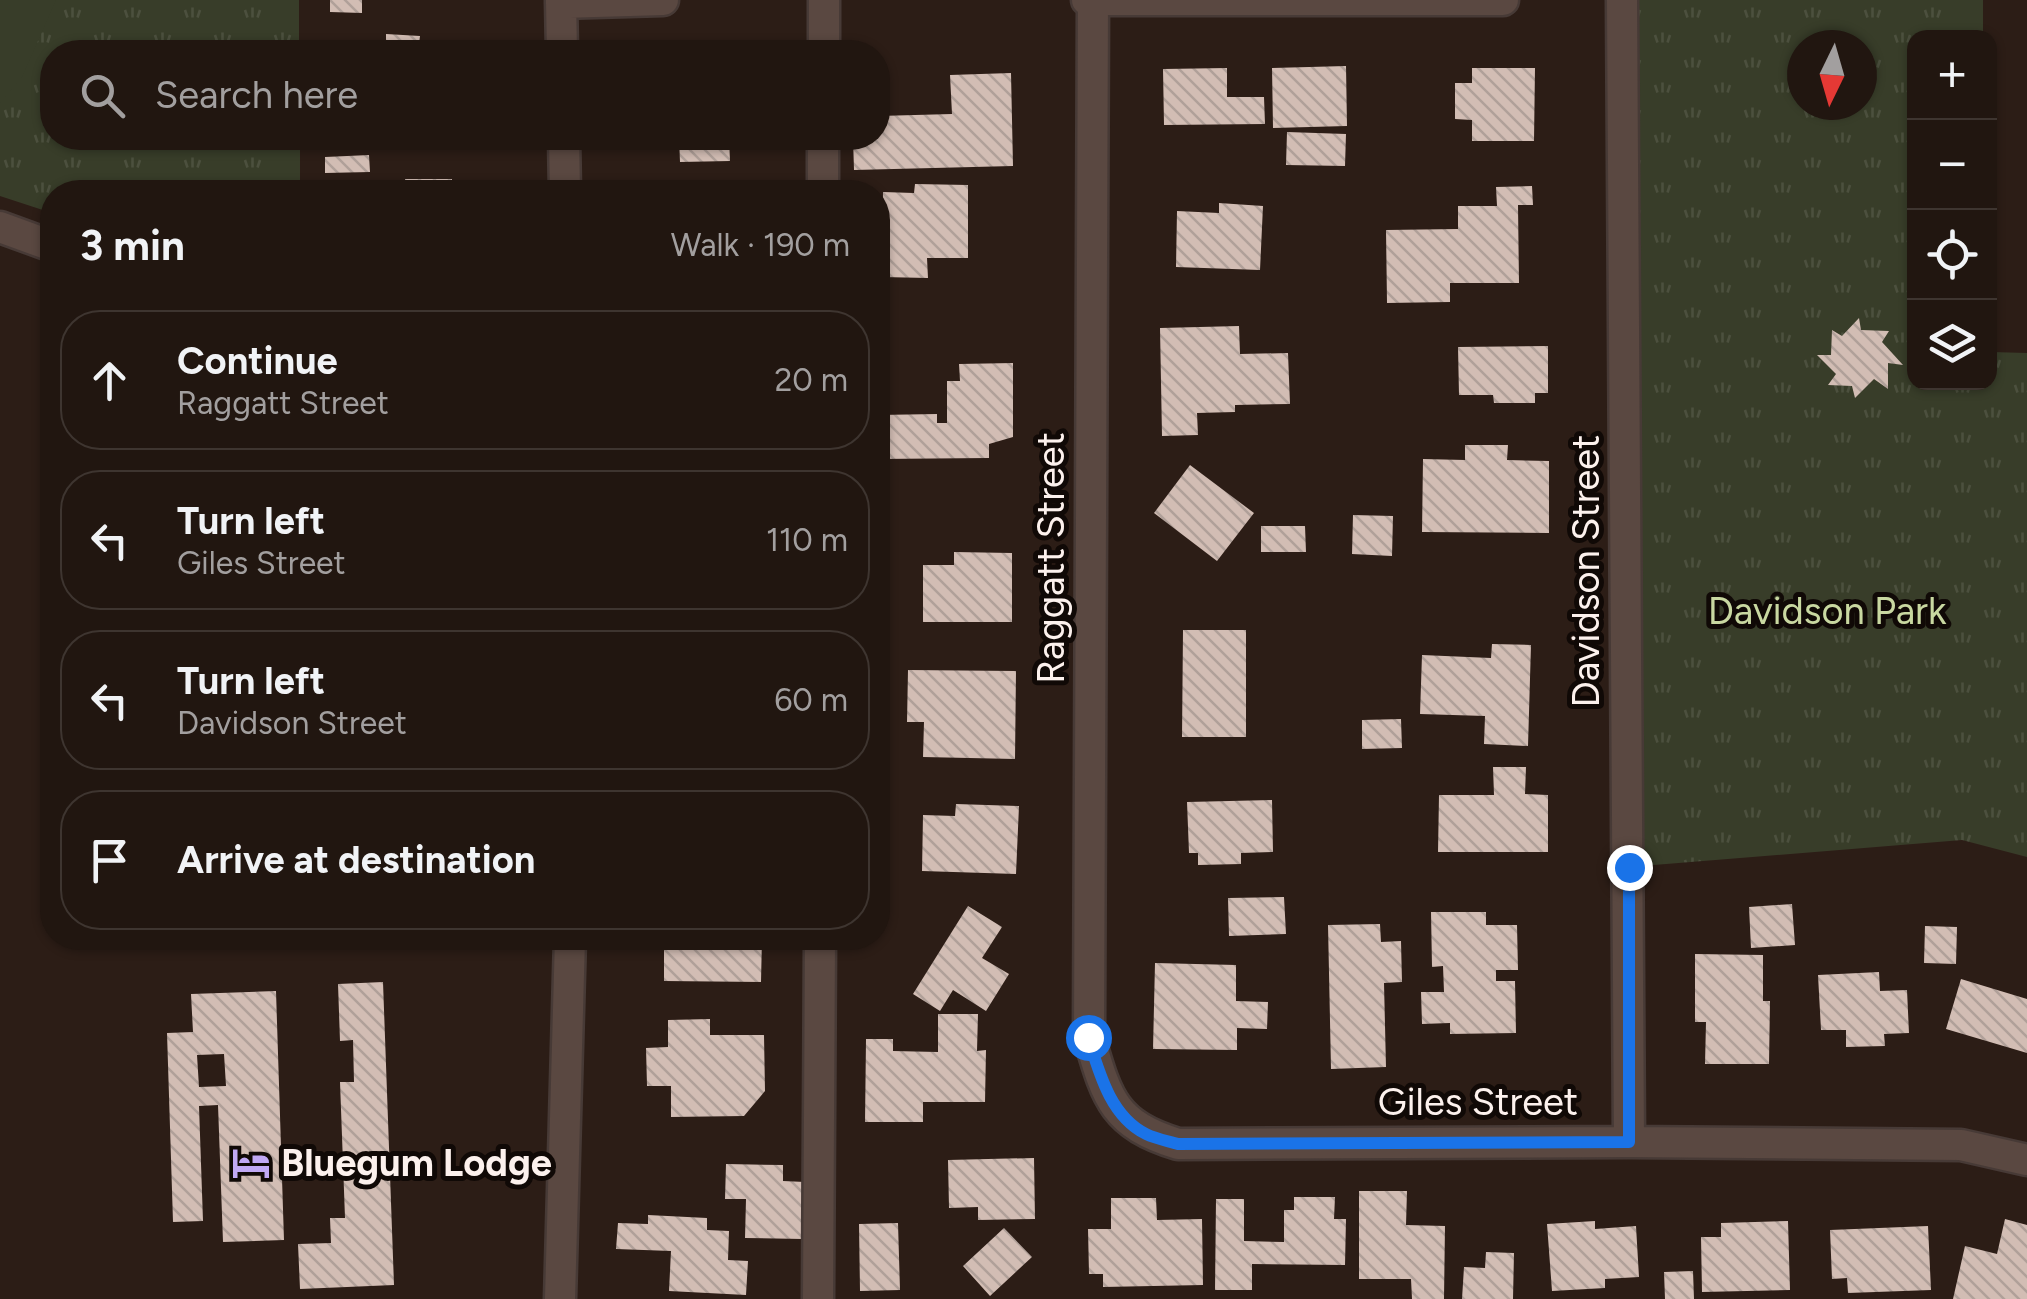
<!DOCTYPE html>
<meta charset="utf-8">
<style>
body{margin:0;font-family:Figtree,sans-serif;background:#291f19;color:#f1f3f6}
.controls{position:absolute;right:30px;top:30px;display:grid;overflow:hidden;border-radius:20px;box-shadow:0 2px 8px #0004}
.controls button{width:90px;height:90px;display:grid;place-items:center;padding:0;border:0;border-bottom:2px solid #3e3530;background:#211610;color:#f1f3f6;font:50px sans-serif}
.compass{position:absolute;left:1787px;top:30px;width:90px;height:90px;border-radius:50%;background:#211610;box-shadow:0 2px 8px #0004;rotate:185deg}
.stop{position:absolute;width:30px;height:30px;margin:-22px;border:8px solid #1a73e8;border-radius:50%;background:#fff}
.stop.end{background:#1a73e8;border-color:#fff;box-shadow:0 2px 10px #0008}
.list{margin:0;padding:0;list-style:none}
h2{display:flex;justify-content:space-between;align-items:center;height:130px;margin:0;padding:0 40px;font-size:42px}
h2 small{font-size:32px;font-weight:400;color:#a29f9f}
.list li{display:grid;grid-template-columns:65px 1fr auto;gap:30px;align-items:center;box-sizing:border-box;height:140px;margin:0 20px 20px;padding:0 20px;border:2px solid #3e3530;border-radius:40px}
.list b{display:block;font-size:38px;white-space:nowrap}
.list p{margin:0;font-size:32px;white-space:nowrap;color:#a29f9f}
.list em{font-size:32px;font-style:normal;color:#a29f9f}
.icon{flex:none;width:55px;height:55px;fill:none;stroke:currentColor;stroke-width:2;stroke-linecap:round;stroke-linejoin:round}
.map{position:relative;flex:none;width:2027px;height:1299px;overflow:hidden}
.search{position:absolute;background:#211610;box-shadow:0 2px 8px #0004;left:40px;top:40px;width:850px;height:110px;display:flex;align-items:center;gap:25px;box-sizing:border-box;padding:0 35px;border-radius:40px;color:#a29f9f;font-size:38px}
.panel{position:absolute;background:#211610;box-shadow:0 2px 8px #0004;left:40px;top:180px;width:850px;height:770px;border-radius:40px}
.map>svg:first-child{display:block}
.grass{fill:url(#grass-tufts);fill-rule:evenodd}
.garden{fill:#383d29}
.building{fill:url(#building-back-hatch);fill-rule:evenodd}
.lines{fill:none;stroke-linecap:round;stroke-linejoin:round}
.minor-casing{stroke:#473a36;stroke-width:35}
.minor{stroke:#5a4841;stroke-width:30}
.route{stroke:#1a73e8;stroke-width:12}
.labels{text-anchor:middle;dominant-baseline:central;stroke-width:10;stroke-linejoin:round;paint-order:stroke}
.street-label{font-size:38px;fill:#fcf1ed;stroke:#100906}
.park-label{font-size:38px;fill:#c9d8a1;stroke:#100906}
.poi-label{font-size:38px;font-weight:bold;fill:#fcf1ed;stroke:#100906;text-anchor:start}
</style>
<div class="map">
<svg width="2027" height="1299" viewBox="0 0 2027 1299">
<defs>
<pattern id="grass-tufts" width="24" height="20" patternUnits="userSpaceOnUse" patternTransform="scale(2.5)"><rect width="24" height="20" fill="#383d29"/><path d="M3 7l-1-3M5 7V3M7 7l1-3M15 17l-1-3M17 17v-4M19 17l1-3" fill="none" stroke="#4c503e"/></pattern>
<pattern id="building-back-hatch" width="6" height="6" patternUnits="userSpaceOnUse" patternTransform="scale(2.5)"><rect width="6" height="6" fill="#d2bdb4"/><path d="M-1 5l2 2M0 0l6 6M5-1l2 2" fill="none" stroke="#b0a099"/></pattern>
</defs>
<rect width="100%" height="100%" fill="#2c1d16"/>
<!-- grass -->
<path class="grass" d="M0 0H299V52H52V138H300V192H52V213L0 196Z
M1622 0H1983V37L1914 38V382H1990V352L2027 353V857L1962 840 1629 867ZM1802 45H1862V105H1802Z"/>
<!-- garden -->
<path class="garden" d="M0 0H56L22 77 0 103Z"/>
<!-- building -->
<path class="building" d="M330 0H362V13L330 12Z
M386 34 420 36 419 44 465 45V52H386Z
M1346 66 1347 126 1273 128 1272 68Z
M1227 68V97H1264L1265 124 1164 125 1163 69Z
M1472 68H1535L1534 141H1472V120L1455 119V83H1472Z
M1011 73 1013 166 854 170 853 138H878V116L952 114 950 75Z
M1287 132 1346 134 1345 166 1286 165Z
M679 138H729L730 161 680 162Z
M369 155 370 172 325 173V157Z
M405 179H452V192H364V184L405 185Z
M915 184 968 185V258H927L928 278 882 277 883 192 914 193Z
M1532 186 1533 205H1518L1519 283H1450V302L1387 303 1386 230 1458 229V206H1497L1496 187Z
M1219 203 1263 206 1260 270 1176 267 1177 211 1219 213Z
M1859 318 1861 330 1889 331 1882 342 1903 365 1888 363V389L1874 379 1855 398 1852 386 1828 385 1836 374 1817 355H1831L1832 330 1842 336Z
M1239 326 1240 354 1288 353 1290 404 1235 405V412L1197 413 1198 435 1162 436 1160 328Z
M1548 346V393H1535V403H1494L1493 395H1459L1458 347Z
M1013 363V437L989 444V458L878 459V415L937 414V423H947V381H960L959 364Z
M1465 445H1508L1507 460 1549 461V533L1422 532 1423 459 1465 460Z
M1190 465 1254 513 1217 561 1154 513Z
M1353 515 1393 516 1392 556 1352 554Z
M1261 526H1305L1306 552H1261Z
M878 529H880L883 576H878Z
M954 552 1012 553V622H923V565H954Z
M1183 630H1246V737H1182Z
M1492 644 1531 645 1528 746 1484 744 1485 716 1420 714 1422 655 1491 658Z
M908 670 1016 671 1015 759 923 757 924 722H907Z
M1401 719 1402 748 1362 749V720Z
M1493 767H1526L1525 794 1548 795V852H1438L1439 795H1494Z
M1272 800 1273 852 1241 853V864L1198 865V853H1189L1187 802Z
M956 804 1019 806 1016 874 922 871 923 815 955 816Z
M1284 897 1286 934 1229 936 1228 898Z
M1792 904 1795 945 1751 948 1749 907Z
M968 906 1002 927 982 958 1009 974 986 1011 953 990 940 1011 913 994Z
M1431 912H1486V925H1517L1518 970H1496V981H1515L1516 1033 1450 1034V1023L1422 1024 1421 992H1444L1443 966 1432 967Z
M1380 924 1381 942 1401 941 1402 982 1384 983 1386 1067 1331 1069 1328 925Z
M1925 926 1957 927 1956 964 1924 963Z
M664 938H762L761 982 664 981Z
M1695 954 1763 955V1001H1770L1769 1064H1705L1706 1022H1695Z
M1155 963 1236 965V1001L1268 1002 1267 1029 1237 1028V1050L1153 1049Z
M1879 972 1880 991 1907 990 1909 1033 1884 1034 1885 1046 1846 1047V1030H1821L1818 975Z
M1961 979 2027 999V1053L1946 1029Z
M383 982 394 1285 300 1289 298 1244 331 1243 330 1218H345L340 1082H354L353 1040 340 1041 338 984Z
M276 991 284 1240 223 1242 218 1105 199 1106 203 1221 173 1222 167 1033 193 1032 191 994ZM224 1054 226 1086 199 1087 197 1055Z
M938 1014H978L977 1051 986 1050 985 1102H923V1122H865L866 1039H893V1051L938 1052Z
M710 1019V1035H764L765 1091 744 1116 671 1117V1086H647L646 1048 668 1047V1020Z
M1034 1158 1035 1219 978 1220V1207L949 1208 948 1160Z
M726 1164 783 1165V1181L805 1182 803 1239 745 1238 746 1199H725Z
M1359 1191H1407L1406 1225 1445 1226 1444 1299H1412L1411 1279H1359Z
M1294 1197H1335L1334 1219H1346L1345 1265 1252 1264V1290H1215L1216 1199H1244V1241L1284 1242V1210H1294Z
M1111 1198H1156L1157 1220 1202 1219 1203 1285 1103 1287V1274H1089L1088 1229H1111Z
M648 1215 707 1218V1230L729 1231 728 1260 748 1261 746 1295 669 1291 671 1251 616 1249 618 1223 648 1224Z
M2005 1219 2027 1225V1299H1953L1965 1246 1997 1254Z
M1595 1221V1229L1636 1226 1639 1277 1605 1279V1288L1552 1291 1547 1224Z
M1788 1221 1790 1290 1702 1292 1701 1237H1721V1223Z
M898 1223 900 1290 860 1291 859 1224Z
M1928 1226 1931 1290 1848 1293 1847 1278 1832 1279 1830 1230Z
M1004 1228 1032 1257 990 1296 963 1266Z
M1486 1252 1514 1253 1513 1299H1462L1464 1267 1485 1268Z
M1693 1271 1694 1299H1665L1664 1272Z"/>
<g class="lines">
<!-- minor casing -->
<g class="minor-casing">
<path id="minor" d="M561 0 562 52
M1087 0H1503
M1093 0 1089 1037C1107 1098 1113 1124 1178 1144L1629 1142 1961 1145 2027 1160
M1622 0 1629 1142
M561 3 663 0
M824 52V0
M564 138 565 192
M823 192V138
M0 227 52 246
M560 1299 570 938
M818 1299 820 938"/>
</g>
<!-- minor -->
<use href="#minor" class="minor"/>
</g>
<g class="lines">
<!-- route -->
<path class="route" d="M1088 1037C1099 1072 1110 1116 1146 1134 1156 1139 1168 1141 1178 1144L1629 1142V867"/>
</g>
<!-- icons -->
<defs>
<g id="hotel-bare" transform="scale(3)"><path d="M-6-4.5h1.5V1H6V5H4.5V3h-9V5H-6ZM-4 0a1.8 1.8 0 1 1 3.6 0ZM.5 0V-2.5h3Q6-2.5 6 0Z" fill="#c0a8f4" stroke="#100906" stroke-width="2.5" paint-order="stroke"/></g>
</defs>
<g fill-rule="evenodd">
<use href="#hotel-bare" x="251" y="1163"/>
</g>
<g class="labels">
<!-- street labels -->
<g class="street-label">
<text transform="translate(1051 558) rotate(-90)">Raggatt Street</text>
<text transform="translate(1586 571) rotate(-90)">Davidson Street</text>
<text x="1478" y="1102">Giles Street</text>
</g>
<!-- park labels -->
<g class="park-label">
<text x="1827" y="611">Davidson Park</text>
</g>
<!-- poi labels -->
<g class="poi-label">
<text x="281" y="1163">Bluegum Lodge</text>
</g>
</g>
</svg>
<div class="controls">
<button>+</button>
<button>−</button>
<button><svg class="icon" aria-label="locate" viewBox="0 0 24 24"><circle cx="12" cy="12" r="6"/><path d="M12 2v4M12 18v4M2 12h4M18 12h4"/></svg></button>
<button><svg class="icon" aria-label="layers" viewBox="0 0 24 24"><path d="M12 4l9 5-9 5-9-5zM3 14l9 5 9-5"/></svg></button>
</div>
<svg class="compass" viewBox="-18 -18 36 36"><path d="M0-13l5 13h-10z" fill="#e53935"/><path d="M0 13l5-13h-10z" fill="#a29f9f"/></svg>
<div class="stop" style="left:1088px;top:1037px"></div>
<div class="stop end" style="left:1629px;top:867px"></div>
<div class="search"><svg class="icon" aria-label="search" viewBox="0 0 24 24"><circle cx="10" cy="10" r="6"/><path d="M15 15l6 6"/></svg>Search here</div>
<section class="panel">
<h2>3 min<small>Walk · 190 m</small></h2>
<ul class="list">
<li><svg class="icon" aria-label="ahead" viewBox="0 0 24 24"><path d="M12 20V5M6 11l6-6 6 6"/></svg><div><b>Continue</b><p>Raggatt Street</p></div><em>20 m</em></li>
<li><svg class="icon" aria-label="left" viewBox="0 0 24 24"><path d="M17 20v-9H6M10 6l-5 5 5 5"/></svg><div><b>Turn left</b><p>Giles Street</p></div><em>110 m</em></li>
<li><svg class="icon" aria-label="left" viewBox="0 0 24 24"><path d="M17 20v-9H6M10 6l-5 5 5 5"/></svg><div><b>Turn left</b><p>Davidson Street</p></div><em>60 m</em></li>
<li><svg class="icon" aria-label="arrive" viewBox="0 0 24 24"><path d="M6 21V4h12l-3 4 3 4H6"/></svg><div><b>Arrive at destination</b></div></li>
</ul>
</section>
</div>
